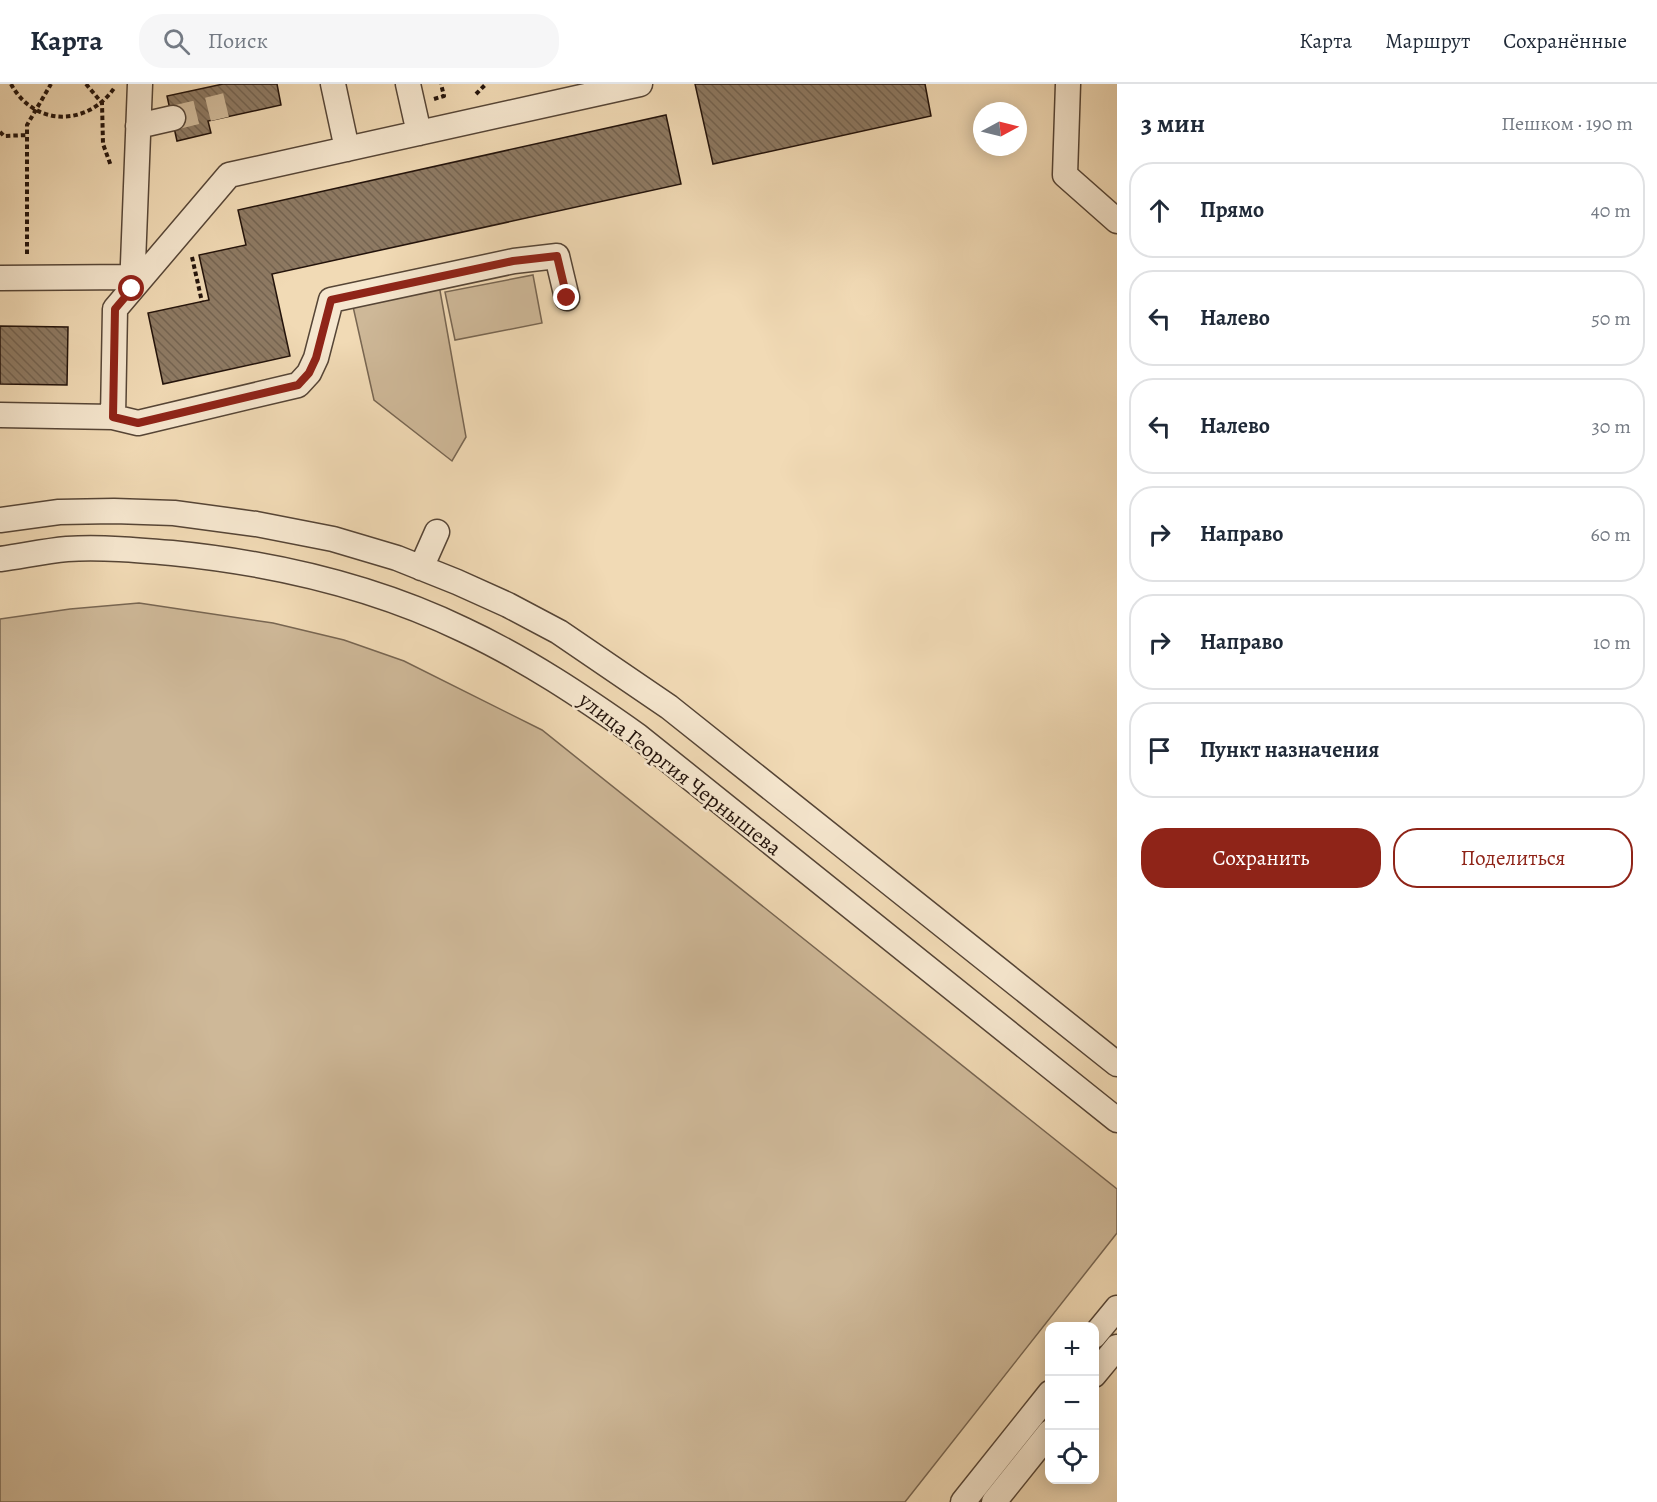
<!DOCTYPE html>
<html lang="ru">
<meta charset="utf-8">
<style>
body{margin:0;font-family:Alegreya,serif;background:#f6f6f7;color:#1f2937}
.controls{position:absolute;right:18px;bottom:18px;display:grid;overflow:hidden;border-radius:12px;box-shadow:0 3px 15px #0003}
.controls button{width:54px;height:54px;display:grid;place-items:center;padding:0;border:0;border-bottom:2px solid #e0e1e3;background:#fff;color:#1f2937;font:30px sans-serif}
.compass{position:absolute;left:973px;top:18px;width:54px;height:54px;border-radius:50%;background:#fff;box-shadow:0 3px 15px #0003;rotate:83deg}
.stop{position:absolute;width:18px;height:18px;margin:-14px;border:4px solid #8f2418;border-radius:50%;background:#fff}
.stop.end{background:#8f2418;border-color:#fff;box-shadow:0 2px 6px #0008}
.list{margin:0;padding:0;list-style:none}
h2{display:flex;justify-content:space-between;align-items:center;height:78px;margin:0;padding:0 24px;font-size:26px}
h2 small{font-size:20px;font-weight:400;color:#747a83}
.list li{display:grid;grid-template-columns:39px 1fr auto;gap:18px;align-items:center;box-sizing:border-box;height:96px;margin:0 12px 12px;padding:0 12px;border:2px solid #e0e1e3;border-radius:24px}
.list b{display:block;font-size:22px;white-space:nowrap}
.list em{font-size:20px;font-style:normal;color:#747a83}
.actions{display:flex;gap:12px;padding:18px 24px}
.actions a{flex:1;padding:14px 0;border:2px solid #8f2418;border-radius:24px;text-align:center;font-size:21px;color:#8f2418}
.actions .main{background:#8f2418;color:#fff}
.icon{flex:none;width:33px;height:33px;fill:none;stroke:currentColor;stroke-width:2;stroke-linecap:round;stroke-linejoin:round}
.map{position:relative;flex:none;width:1117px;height:1418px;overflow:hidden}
header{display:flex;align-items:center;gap:36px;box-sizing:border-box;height:84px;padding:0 30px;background:#fff;border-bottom:2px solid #e0e1e3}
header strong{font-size:28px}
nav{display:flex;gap:33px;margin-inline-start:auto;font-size:21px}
.search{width:420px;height:54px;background:#f6f6f7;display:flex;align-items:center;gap:15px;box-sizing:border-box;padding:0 21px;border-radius:24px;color:#747a83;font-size:22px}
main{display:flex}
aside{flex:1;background:#fff}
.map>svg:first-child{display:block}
.green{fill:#ceb898;stroke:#786652;stroke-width:1.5}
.building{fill:url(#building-back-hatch);stroke:#23130b;stroke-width:1.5}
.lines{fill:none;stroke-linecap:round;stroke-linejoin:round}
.minor-tunnel{stroke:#d2bc9c;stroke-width:24;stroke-dasharray:24 12;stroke-linecap:butt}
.minor-casing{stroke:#564536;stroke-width:27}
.path{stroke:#23130b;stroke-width:4;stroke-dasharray:4.5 3;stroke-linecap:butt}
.minor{stroke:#f6e7cf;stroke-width:24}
.route{stroke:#8f2418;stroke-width:8}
.labels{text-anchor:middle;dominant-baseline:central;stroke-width:5;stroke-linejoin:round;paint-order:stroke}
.street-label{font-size:22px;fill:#23130b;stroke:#f6e7cf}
</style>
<header>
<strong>Карта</strong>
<div class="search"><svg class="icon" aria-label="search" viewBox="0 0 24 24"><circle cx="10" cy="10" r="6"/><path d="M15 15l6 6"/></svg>Поиск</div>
<nav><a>Карта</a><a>Маршрут</a><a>Сохранённые</a></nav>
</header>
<main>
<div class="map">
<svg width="1117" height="1418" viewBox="0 0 1117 1418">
<defs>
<pattern id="building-back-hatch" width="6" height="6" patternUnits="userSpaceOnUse" patternTransform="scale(1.5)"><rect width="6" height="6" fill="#8e7a63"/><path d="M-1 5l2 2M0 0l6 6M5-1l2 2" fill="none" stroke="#746350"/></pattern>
</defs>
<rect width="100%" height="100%" fill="#f1dab5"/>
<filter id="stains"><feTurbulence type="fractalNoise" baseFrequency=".00333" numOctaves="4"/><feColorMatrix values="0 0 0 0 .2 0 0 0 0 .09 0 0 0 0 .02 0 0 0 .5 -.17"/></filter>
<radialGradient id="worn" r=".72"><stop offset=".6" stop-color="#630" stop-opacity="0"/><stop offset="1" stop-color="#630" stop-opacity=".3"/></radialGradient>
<!-- green -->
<path class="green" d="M533 191 542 239 455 256 445 208Z
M439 201 466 353 452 377 374 316 352 218Z
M139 519 273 539 344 556 404 577 542 646 1117 1105V1149L905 1418H0V535L70 525Z"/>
<!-- building -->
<path class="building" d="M223 0H277L281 21 208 37 211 49 177 57 167 12Z
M695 0H925L931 32 713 80Z
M666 31 681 100 272 190 290 272 163 300 148 229 209 216 199 171 246 161 238 126Z
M0 242 68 243 67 301 0 300Z"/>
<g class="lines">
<!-- minor-tunnel -->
<path class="minor-tunnel" d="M173 34 226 21"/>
<!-- minor casing -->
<g class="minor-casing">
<path id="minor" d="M333 0 347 65
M408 0 419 49
M1068 0 1065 91 1117 137
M138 42 173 34
M0 194 133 193
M132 205 229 91 640 0
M0 331 113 333 138 339 298 301 309 289 316 274 331 216 514 177 557 172 567 214
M113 333 115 225 132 205 140 0
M0 436 59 428 114 427 174 429 256 440 333 455 397 474 457 498 508 521 559 548 669 623 1117 980
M0 475C22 472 45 467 67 465 102 463 137 466 172 469 272 479 373 502 464 546 526 575 583 613 638 652L1117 1036
M421 484 437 448
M1094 1252 1117 1224
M1094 1291 1117 1263
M963 1418 1050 1309
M994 1418 1050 1348"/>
</g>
<!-- path -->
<path class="path" d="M11 0C34 43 88 43 115 3
M86 0 102 19 103 60 111 82
M476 10 486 0
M434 15 444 12 441 0
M0 48 4 52 27 51
M27 170V41L51 0
M192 173 202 218"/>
<!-- minor -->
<use href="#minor" class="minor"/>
</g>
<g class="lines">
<!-- route -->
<path class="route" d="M132 205 115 225 113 333 138 339 298 301 309 289 316 274 331 216 513 177 557 172 567 214"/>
</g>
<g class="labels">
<!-- street labels -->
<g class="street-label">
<text transform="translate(680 690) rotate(38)">улица Георгия Чернышева</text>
</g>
</g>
<rect width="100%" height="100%" filter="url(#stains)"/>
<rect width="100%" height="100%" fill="url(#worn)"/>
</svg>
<div class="controls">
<button>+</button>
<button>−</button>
<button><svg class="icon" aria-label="locate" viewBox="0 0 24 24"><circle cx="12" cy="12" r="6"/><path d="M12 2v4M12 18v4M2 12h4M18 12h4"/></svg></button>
</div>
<svg class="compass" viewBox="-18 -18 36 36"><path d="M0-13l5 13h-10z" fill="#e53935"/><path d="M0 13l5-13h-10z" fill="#747a83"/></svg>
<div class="stop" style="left:132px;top:205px"></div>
<div class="stop end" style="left:567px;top:214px"></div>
</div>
<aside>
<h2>3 мин<small>Пешком · 190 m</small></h2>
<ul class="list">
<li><svg class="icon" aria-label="ahead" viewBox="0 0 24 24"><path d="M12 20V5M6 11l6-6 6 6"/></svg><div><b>Прямо</b></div><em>40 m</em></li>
<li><svg class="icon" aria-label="left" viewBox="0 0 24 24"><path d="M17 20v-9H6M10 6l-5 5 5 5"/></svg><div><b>Налево</b></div><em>50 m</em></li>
<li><svg class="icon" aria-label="left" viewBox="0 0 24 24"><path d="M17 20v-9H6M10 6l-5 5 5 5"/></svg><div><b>Налево</b></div><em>30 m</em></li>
<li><svg class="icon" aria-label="right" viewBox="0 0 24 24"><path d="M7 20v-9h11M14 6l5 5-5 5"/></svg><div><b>Направо</b></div><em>60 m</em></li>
<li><svg class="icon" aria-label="right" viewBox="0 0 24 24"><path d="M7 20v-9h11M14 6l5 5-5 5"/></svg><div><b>Направо</b></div><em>10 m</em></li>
<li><svg class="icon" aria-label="arrive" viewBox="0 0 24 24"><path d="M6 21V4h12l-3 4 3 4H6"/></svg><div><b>Пункт назначения</b></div></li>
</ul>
<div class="actions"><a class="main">Сохранить</a><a>Поделиться</a></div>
</aside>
</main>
